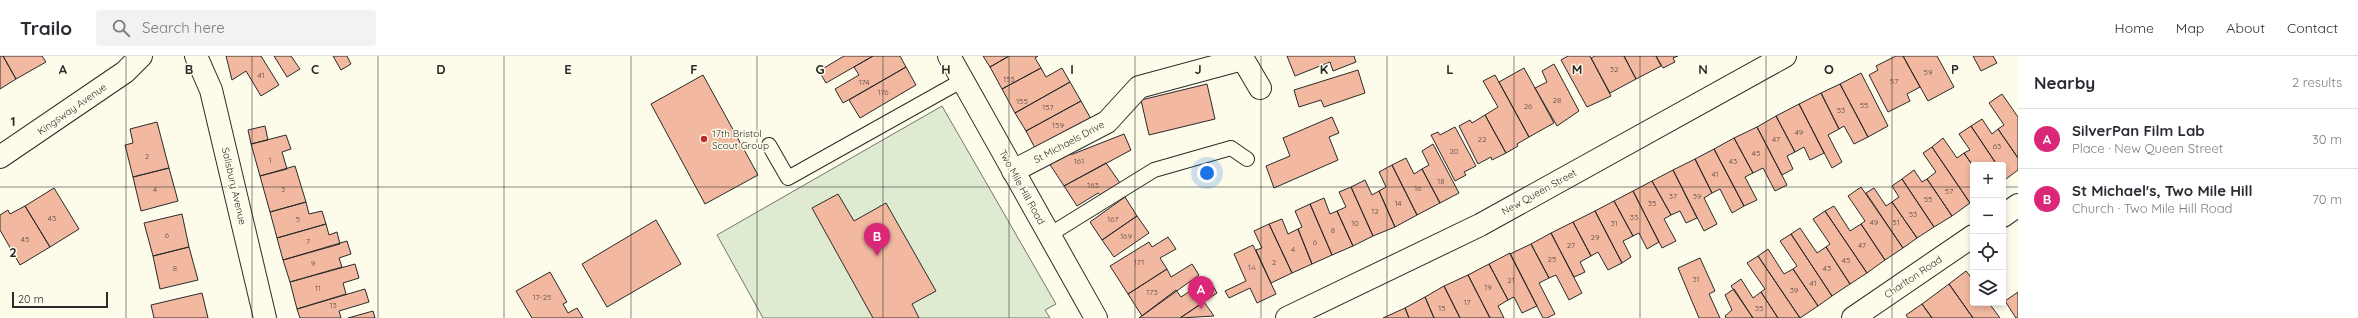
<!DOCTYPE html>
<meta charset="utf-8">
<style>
body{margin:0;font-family:Quicksand,sans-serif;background:#f2f2f3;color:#2b2b33}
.controls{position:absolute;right:12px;bottom:12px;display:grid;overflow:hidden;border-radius:4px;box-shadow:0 2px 6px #0003}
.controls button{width:36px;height:36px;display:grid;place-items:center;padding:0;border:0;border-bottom:1px solid #e1e1e2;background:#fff;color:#2b2b33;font:20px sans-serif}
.scale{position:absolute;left:12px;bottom:10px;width:96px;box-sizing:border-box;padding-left:4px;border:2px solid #2b2b2b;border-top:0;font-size:11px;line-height:14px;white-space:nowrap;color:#2b2b2b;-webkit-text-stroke:3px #fdfbea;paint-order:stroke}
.you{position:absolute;left:1207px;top:117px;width:14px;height:14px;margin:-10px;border:3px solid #fff;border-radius:50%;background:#1a73e8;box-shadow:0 0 0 6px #1a73e833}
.badge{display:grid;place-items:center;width:26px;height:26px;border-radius:50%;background:#db2777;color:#fff;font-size:13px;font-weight:700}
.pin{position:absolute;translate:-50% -33px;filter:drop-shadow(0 1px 2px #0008)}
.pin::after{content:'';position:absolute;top:21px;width:14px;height:12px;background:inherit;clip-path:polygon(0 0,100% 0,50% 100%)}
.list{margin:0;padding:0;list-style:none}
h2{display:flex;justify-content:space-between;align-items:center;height:52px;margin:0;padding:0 16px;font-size:17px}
h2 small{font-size:13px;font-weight:400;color:#7c7c81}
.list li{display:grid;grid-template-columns:26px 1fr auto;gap:12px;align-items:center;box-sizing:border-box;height:60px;padding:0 16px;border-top:1px solid #e1e1e2}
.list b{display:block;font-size:15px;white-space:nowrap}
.list p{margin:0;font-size:13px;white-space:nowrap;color:#7c7c81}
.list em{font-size:13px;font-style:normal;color:#7c7c81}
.icon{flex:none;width:22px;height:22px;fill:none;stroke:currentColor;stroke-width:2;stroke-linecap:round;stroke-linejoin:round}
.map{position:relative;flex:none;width:2018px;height:262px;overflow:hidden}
header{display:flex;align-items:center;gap:24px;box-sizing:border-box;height:56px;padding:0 20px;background:#fff;border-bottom:1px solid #e1e1e2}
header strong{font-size:19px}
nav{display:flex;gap:22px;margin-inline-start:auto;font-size:14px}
.search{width:280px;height:36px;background:#f2f2f3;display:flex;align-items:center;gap:10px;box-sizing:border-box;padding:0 14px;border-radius:4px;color:#7c7c81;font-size:15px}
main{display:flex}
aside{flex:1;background:#fff}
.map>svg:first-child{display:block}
.green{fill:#deebd1;stroke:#74746e}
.building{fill:#f2b8a0;stroke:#2b2b2b}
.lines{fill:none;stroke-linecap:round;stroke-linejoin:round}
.service-casing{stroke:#2b2b2b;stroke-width:16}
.minor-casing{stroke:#2b2b2b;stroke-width:24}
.tertiary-casing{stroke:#2b2b2b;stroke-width:24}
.primary-casing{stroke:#2b2b2b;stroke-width:24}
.service{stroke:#fdfbea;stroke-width:14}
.minor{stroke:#fdfbea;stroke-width:22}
.tertiary{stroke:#fdfbea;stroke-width:22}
.primary{stroke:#fdfbea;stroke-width:22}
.grid{fill:none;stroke:#2b2b2b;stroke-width:1;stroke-opacity:0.55}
.poi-dot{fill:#c62828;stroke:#fdfbea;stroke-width:1.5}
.labels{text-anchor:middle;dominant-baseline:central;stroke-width:3;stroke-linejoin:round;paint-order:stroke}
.number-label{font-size:8px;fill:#5d4e48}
.street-label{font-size:10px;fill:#2b2b2b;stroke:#fdfbea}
.poi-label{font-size:10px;fill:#2b2b2b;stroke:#fdfbea;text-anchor:start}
.grid-label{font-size:13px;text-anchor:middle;font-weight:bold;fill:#2b2b2b;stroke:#fdfbea;stroke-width:3;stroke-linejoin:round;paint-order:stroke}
</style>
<header>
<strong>Trailo</strong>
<div class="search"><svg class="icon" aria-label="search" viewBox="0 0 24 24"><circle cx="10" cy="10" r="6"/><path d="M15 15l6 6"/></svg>Search here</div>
<nav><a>Home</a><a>Map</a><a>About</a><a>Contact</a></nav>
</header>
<main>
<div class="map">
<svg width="2018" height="262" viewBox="0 0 2018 262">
<rect width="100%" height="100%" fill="#fdfbea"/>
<!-- green -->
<path class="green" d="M942 50 1056 248 1045 254 1050 262H763L717 179Z"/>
<!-- building -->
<path class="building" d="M0 0H3L16 23 0 33Z
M3 0H42L46 6 16 23Z
M226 0H261L279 29 261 40 246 15 232 24Z
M274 0H291L300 13 287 21Z
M333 0H347L351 8 341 14Z
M844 0H873L826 27 819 15Z
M873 0H900L906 11 843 47 835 33 859 19 854 11Z
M983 0H1009L990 11Z
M1009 0H1038L1035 2 1041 12 1002 33 990 11Z
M1287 0H1354L1356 6 1333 15 1330 6 1295 20Z
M1568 0H1590L1611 40 1587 51 1561 4Z
M1595 0H1624L1636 23 1610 37 1591 2Z
M1624 0H1656L1661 10 1636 23Z
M1656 0H1678L1673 2 1675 6 1663 12Z
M1896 0H1903L1920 31 1907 38 1910 45 1888 56 1869 19 1878 14 1876 10Z
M1903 0H1937L1954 31 1928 45Z
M1973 0H1993L1997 7 1981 15Z
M1554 8 1579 55 1557 70 1535 32 1547 26 1542 15Z
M906 11 916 29 860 62 849 44Z
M1041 12 1046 21 1062 12 1070 26 1015 57 1002 33Z
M1524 12 1554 67 1529 81 1499 26Z
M1358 14 1365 37 1324 51 1321 44 1299 51 1294 34Z
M1861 17 1888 70 1868 81 1840 28Z
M703 19 758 119 705 148 651 48Z
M1495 19 1529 81 1517 88 1518 90 1506 97 1485 59 1498 51 1483 25Z
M1070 26 1081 45 1026 75 1015 57Z
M1207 28 1215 63 1149 79 1141 44Z
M1840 28 1868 81 1854 88 1844 70 1839 73 1821 37Z
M1821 37 1839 73 1828 79 1842 106 1832 112 1799 48Z
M2002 38 2018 61V102L1998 73 2004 69 1989 47Z
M1081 45 1091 63 1036 94 1026 75Z
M1799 48 1824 97 1810 104 1804 91 1795 96 1776 60Z
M1485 59 1506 97 1492 104 1491 101 1478 108 1459 70 1470 64 1472 67Z
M1776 60 1795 96 1787 100 1793 113 1782 119 1757 71Z
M1332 61 1339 77 1329 81 1338 104 1274 132 1266 110 1290 100 1283 82Z
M1982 63 1992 78 1998 73 2018 102V114L2006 123 2003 118V109H1997L1971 70Z
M157 66 169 112 133 121 125 89 133 87 130 73Z
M265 70 268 84 251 88 248 74Z
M1971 70 1997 109 1973 110 1964 97 1970 94 1959 78Z
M1455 71 1476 110 1464 116 1466 119 1455 125 1431 79 1438 76 1440 79Z
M1757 71 1787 129 1775 135 1763 112 1753 117 1734 82Z
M1124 78 1131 94 1064 130 1047 104 1057 99 1073 98Z
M286 79 291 93 282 96 287 113 260 120 251 88Z
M1734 82 1753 117 1745 121 1757 144 1744 150 1714 93Z
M1943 82 1957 102 1964 97 1973 110V145L1970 147 1932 91Z
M1433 88 1459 137 1440 147 1422 113 1429 109 1422 95Z
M1932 91 1970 147 1952 160 1927 123 1936 116 1923 97Z
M1714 93 1744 150 1732 157 1720 133 1712 137 1695 103Z
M1406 102 1414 118 1422 113 1440 147 1417 159 1392 109Z
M1695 103 1712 137 1704 142 1717 168 1704 175 1673 114Z
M1106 107 1120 127 1101 140 1098 137 1077 150 1064 130Z
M1392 109 1417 159 1395 171 1379 135 1386 131 1379 116Z
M295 110 306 146 270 156 260 120Z
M169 112 178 145 141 155 133 121Z
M1673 114 1697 162 1686 167 1680 155 1671 159 1652 125Z
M1914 114 1922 126 1927 123 1952 160 1934 171 1902 123Z
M1902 123 1934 171 1917 182 1892 146 1899 141 1892 130Z
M1365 124 1372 139 1379 135 1395 171 1373 180 1351 131Z
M1652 125 1671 159 1664 163 1676 185 1662 192 1633 135Z
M1351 131 1373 180 1353 190 1337 155 1346 151 1339 136Z
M1861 131 1903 192 1885 204 1861 168 1865 165 1848 140Z
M54 132 79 173 50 191 25 150Z
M1874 132 1886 150 1892 146 1917 182 1903 192 1866 137Z
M1633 135 1659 186 1647 193 1639 177 1633 180 1614 145Z
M838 138 854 165 886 147 936 235 912 248 919 262H873L812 152Z
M1125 141 1137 160 1102 184 1090 166Z
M1324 142 1330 158 1337 155 1353 190 1332 199 1310 148Z
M1614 145 1633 180 1623 185 1631 201 1622 207 1595 155Z
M306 146 309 158 322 155 326 168 277 182 270 156Z
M1310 148 1332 199 1312 208 1298 173 1302 171 1295 155Z
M25 150 50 191 20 209 0 174V159L8 154 10 158Z
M1834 150 1850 175 1861 168 1885 204 1867 217 1825 155Z
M1595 155 1622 207 1608 214 1598 196 1591 200 1573 166Z
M1825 155 1867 217 1850 228 1826 191 1830 188 1813 163Z
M182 158 189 191 153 200 144 167Z
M1137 160 1149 177 1114 201 1102 184Z
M1282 163 1288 178 1298 173 1312 208 1292 217 1269 168Z
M656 164 681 208 607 251 582 208Z
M1573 166 1591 200 1580 206 1585 216 1574 221 1551 177Z
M326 168 329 179 337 176 340 188 283 204 277 182Z
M1269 168 1292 217 1271 227 1256 194 1262 192 1254 175Z
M1800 172 1817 197 1826 191 1850 228 1832 240 1791 178Z
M1551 177 1582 237 1569 244 1556 219 1549 222 1531 188Z
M1791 178 1832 240 1818 250 1793 213 1797 210 1780 185Z
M1168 181 1176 193 1160 202 1167 213 1128 238 1110 210 1149 186 1152 191Z
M347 185 351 198 339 202 342 211 290 226 283 204Z
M1531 188 1549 222 1539 227 1555 258 1547 262H1543L1510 198Z
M1253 189 1276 238 1257 247 1250 232 1229 242 1225 235 1246 225 1234 198Z
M189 191 198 224 160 233 153 200Z
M1768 193 1784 218 1793 213 1818 250 1800 262 1758 200Z
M1510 197 1537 250 1522 257 1514 241 1508 244 1489 208Z
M1758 200 1800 262H1778L1761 236 1765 233 1747 207Z
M1700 202 1715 235 1709 238 1720 262H1699L1678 212Z
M355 208 359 222 343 227 346 238 297 253 290 226Z
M1192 208 1199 219 1142 260 1128 238 1167 213 1171 221Z
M1489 208 1508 244 1498 250 1504 262H1490L1468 219Z
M1966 215 1973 224V247H1989L2000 262H1973L1949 228Z
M550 216 567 246 563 248 568 257 577 252 583 262H532L516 235Z
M1468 219 1490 262H1460L1444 230Z
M1209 223 1217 237 1180 262H1139L1176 234 1181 241Z
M1741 223 1753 242 1761 236 1778 262H1753L1731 230Z
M1949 228 1973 262H1932L1922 248Z
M1444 230 1460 262H1434L1425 241Z
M365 233 369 246 339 255 341 262H300L297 253Z
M1734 233 1753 262H1726L1725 260 1732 254 1725 239Z
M2018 236V262H2016L2005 245Z
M202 237 208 262H154L151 249Z
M1425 241 1434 262H1409L1405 252Z
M1204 246 1214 260 1180 262Z
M1922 248 1932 262H1908L1906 259Z
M1405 252 1409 262H1383Z
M373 255 375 262H348Z"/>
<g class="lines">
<!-- service casing -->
<g class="service-casing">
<path id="service" d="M769 89 788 122 963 24
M1049 179 1154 114 1231 92 1247 103"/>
</g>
<!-- minor casing -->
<g class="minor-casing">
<path id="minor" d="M196 0 211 34 265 262
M0 101 125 16 141 0
M1013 115 1107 66 1139 31 1243 3 1260 32
M2003 160 2018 149
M1853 262 1973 180"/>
</g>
<!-- tertiary casing -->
<g class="tertiary-casing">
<path id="tertiary" d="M1287 262 1480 169 1785 0"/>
</g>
<!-- primary casing -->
<g class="primary-casing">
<path id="primary" d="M949 0 1096 262"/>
</g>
<!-- service -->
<use href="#service" class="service"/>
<!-- minor -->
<use href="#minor" class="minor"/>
<!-- tertiary -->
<use href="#tertiary" class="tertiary"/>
<!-- primary -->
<use href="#primary" class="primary"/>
</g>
<!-- grid -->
<path class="grid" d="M126 0V262M252 0V262M378 0V262M504 0V262M631 0V262M757 0V262M883 0V262M1009 0V262M1135 0V262M1261 0V262M1387 0V262M1514 0V262M1640 0V262M1766 0V262M1892 0V262M0 131H1973M2003 131H2018"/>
<!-- markers -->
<circle class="poi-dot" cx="704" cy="83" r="4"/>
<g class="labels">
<!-- number labels -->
<g class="number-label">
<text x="1614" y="13">32</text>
<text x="1928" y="16">59</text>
<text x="261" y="19">41</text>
<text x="1009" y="23">153</text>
<text x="1894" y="25">57</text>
<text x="864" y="26">174</text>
<text x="883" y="36">176</text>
<text x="1557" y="44">28</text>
<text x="1022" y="45">155</text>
<text x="1864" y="49">55</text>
<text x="1528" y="50">26</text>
<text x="1048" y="51">157</text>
<text x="1841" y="54">53</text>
<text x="1058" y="69">159</text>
<text x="1799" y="76">49</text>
<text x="1482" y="83">22</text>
<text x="1776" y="83">47</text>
<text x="1997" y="90">63</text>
<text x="1454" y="95">20</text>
<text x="1756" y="97">45</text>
<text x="147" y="100">2</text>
<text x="270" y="104">1</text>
<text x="1079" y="105">161</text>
<text x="1733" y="105">43</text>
<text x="1715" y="118">41</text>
<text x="1441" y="125">18</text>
<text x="1093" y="129">163</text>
<text x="1418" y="132">16</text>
<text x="155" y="133">4</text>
<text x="283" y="133">3</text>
<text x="1949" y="135">57</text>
<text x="1673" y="140">37</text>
<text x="1697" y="140">39</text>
<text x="1928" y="143">55</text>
<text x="1398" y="147">14</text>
<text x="1652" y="147">35</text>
<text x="1375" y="155">12</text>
<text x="1913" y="158">53</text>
<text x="1634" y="161">33</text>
<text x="52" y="162">43</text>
<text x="298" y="163">5</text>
<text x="1113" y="163">167</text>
<text x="1874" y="166">49</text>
<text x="1896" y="166">51</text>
<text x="1355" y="167">10</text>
<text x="1614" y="167">31</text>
<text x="1333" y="174">8</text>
<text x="167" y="179">6</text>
<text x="1126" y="180">169</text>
<text x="1595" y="181">29</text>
<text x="25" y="183">45</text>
<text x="308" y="185">7</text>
<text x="1315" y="186">6</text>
<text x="1571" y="189">27</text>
<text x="1862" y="189">47</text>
<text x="1293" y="193">4</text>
<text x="1552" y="203">25</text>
<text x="1846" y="204">45</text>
<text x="1139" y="206">171</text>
<text x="1274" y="206">2</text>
<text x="313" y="207">9</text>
<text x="1252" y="211">1A</text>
<text x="175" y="212">8</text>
<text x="1827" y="212">43</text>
<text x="1696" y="223">31</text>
<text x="1511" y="224">21</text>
<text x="1813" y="227">41</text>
<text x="1488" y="231">19</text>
<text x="318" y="232">11</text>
<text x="1794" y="234">39</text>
<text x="1152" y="236">173</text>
<text x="542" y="241">17-25</text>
<text x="1467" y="246">17</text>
<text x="333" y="249">13</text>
<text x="1442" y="252">15</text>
<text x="1759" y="252">35</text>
</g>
<!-- street labels -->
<g class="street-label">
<text transform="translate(72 53) rotate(-35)">Kingsway Avenue</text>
<text transform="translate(1069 86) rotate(-28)">St Michaels Drive</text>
<text transform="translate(234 130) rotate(77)">Salisbury Avenue</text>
<text transform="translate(1022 131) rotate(61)">Two Mile Hill Road</text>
<text transform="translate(1539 136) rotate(-29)">New Queen Street</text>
<text transform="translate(1913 221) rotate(-34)">Charlton Road</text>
</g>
<!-- poi labels -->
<g class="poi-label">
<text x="712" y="77">17th Bristol<tspan x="712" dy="12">Scout Group</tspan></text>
</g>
</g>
<g class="grid-label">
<text x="63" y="18">A</text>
<text x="189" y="18">B</text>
<text x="315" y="18">C</text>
<text x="441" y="18">D</text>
<text x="568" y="18">E</text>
<text x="694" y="18">F</text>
<text x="820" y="18">G</text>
<text x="946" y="18">H</text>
<text x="1072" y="18">I</text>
<text x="1198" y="18">J</text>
<text x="1324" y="18">K</text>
<text x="1450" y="18">L</text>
<text x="1577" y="18">M</text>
<text x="1703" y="18">N</text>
<text x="1829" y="18">O</text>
<text x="1955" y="18">P</text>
<text x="13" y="70">1</text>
<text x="13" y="201">2</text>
</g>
</svg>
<div class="controls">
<button>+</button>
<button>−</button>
<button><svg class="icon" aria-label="locate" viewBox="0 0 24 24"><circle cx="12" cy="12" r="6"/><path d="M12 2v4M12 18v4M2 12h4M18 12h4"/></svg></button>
<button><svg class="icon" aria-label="layers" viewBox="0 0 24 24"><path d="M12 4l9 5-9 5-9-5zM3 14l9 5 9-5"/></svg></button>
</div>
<div class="scale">20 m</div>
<div class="you"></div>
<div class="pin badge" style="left:1201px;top:253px">A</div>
<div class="pin badge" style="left:877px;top:200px">B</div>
</div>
<aside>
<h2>Nearby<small>2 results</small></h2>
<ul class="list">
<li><span class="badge">A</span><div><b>SilverPan Film Lab</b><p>Place · New Queen Street</p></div><em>30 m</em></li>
<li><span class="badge">B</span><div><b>St Michael's, Two Mile Hill</b><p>Church · Two Mile Hill Road</p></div><em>70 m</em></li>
</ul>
</aside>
</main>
